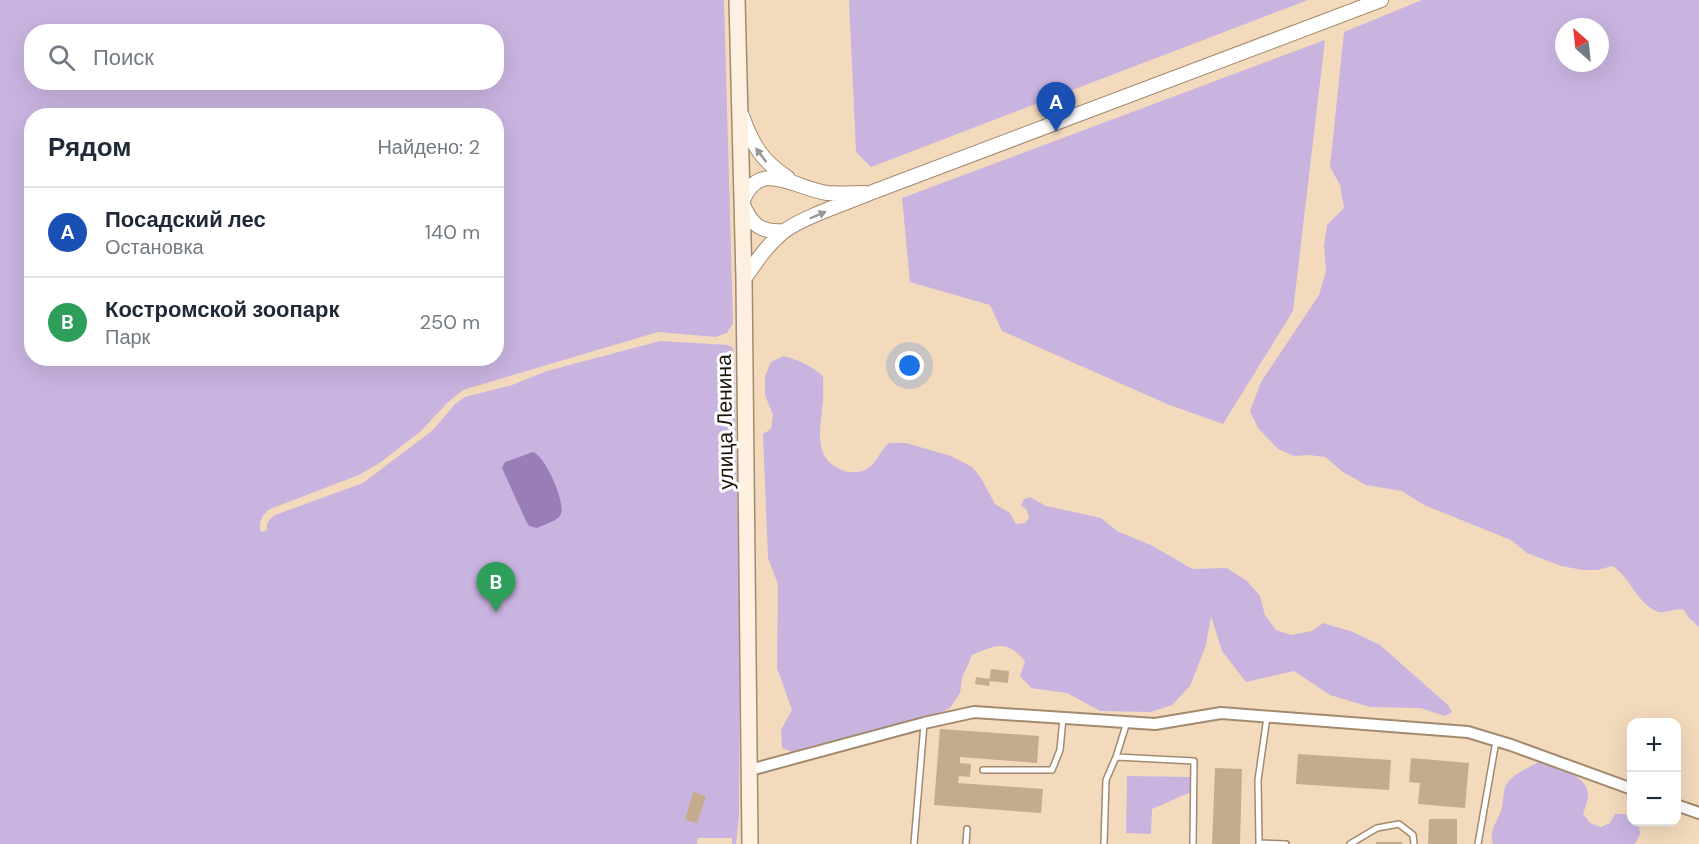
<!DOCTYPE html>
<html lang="ru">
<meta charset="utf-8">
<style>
body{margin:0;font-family:"DM Sans",sans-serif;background:#f2f2f3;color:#1f2937}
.controls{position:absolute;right:18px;bottom:18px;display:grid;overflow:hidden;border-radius:12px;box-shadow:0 6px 24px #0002}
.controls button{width:54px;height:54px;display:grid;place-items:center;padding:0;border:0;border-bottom:2px solid #e0e1e3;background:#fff;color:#1f2937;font:30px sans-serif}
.compass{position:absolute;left:1555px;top:18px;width:54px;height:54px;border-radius:50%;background:#fff;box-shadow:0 6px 24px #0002;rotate:333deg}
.you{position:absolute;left:910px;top:366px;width:21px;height:21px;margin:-15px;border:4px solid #fff;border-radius:50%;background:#1a73e8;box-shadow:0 0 0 9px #1a73e833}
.badge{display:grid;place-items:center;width:39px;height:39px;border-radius:50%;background:#db2777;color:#fff;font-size:20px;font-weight:700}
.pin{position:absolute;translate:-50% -50px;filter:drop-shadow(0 2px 3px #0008)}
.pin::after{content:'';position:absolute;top:32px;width:21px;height:18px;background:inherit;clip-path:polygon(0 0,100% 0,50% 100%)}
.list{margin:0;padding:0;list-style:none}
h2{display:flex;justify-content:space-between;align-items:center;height:78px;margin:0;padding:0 24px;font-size:26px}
h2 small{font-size:20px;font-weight:400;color:#747a83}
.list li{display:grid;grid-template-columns:39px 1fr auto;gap:18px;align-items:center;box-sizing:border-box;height:90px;padding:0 24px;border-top:2px solid #e0e1e3}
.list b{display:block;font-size:22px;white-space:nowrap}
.list p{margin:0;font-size:20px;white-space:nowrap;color:#747a83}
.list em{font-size:20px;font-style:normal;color:#747a83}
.icon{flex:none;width:33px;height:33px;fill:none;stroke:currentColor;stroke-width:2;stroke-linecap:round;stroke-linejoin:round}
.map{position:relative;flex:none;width:1699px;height:844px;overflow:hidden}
.search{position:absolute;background:#fff;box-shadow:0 6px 24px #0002;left:24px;top:24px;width:480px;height:66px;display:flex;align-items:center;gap:15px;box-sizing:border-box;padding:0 21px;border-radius:24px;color:#747a83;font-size:22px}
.panel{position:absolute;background:#fff;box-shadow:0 6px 24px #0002;left:24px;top:108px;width:480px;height:258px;border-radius:24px}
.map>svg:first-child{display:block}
.green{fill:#c9b4e0;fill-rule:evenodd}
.water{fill:#997db7}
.building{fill:#c4ab8e}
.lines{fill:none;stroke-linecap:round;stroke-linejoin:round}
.service-casing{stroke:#a28a6e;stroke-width:8}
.minor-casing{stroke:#a28a6e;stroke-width:14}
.tertiary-casing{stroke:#a28a6e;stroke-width:16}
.secondary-casing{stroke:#a28a6e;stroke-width:18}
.service{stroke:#fff;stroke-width:5}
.minor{stroke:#fff;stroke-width:10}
.tertiary{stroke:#fff;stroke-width:14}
.secondary{stroke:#fdf0e0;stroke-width:15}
.oneway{fill:#999590}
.labels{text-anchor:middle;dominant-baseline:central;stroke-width:6;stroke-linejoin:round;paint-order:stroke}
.street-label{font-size:21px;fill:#1c1409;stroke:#fff}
</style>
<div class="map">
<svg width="1699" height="844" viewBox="0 0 1699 844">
<rect width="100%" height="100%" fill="#f3dabc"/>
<!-- green -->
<path class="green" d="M0 0H724L733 323 727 333 716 337 658 332 463 390 447 403 421 431 381 462 359 475 270 509C262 515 258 522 261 532L267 530C266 523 269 519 275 515L363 483 433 430 455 404 465 397 512 385 547 371 660 341 728 345 733 348 734 355 740 610 739 816 736 844H732V838H698L697 844H0ZM32 32H496V82H32ZM32 116H496V358H32Z
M849 0H1308L871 167 856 152Z
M1422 0H1699V627L1688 617 1684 610C1675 607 1665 615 1656 611 1636 602 1630 576 1612 566L1598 570H1583L1561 566 1527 553 1511 540 1424 505 1402 491 1366 485 1343 472 1325 457 1309 455 1294 456 1278 449 1258 428 1250 411 1261 382 1319 295 1326 271 1324 246 1327 225 1344 208 1340 185 1330 167 1344 32ZM1564 27H1600V63H1564Z
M1325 40 1293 311 1223 424 1167 404 1002 331 990 305 910 282 902 198Z
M783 356C799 360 810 365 823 376 823 387 824 398 822 409 820 433 814 459 842 470 848 473 858 473 865 470 877 464 879 451 889 443H906L951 456 972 467 981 478 995 504 1010 513 1016 524 1025 523 1029 518 1027 510 1021 505 1024 499 1030 497 1046 506 1101 518 1117 531 1153 546 1192 569 1227 568 1247 581 1260 596 1265 615 1276 630 1291 635 1312 631 1323 623 1353 632 1380 645 1448 705 1452 712 1445 716 1420 708 1370 707 1330 695 1294 671 1246 682 1222 651 1211 616 1206 645 1190 686 1172 705 1151 712 1100 711 1067 693 1031 688 1020 676 1025 661C1006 639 996 645 972 655L962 678 960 693 950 708 919 722 795 753 782 748 781 730 792 710 777 668 778 584 768 558 763 434 771 429 773 415 765 395V376L771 362Z
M1539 762C1555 768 1588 774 1588 795 1588 801 1585 808 1583 814L1590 823 1601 827 1610 823 1615 814H1625L1631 817 1632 822H1638L1640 834 1635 844H1493C1488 829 1499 821 1502 807 1504 798 1502 787 1510 780 1518 772 1529 767 1539 762Z
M1127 776 1191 777V792L1152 809 1151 834 1126 833Z"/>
<!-- water -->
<path class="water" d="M533 452C546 457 565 501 561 514 558 521 543 525 537 528L529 526 526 521 502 468 505 462Z"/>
<!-- building -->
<path class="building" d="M991 669 1009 671 1008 683 989 681Z
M976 677 990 679 989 686 975 684Z
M940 729 1039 736 1037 763 960 757V763L971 764 970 777 959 776 958 783 1043 789 1041 813 934 805Z
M1298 754 1391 760 1389 790 1296 784Z
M1411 758 1469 763 1465 808 1418 804 1420 783 1409 782Z
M1215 768 1242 769 1240 844H1212Z
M693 792 706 796 697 823 685 820Z
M1429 819H1457V844H1428Z
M1376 842H1402V844H1376Z"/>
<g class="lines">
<!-- service casing -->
<g class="service-casing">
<path id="service" d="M1267 717 1258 780 1259 843 1286 844
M1116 757 1194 761 1193 844
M983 770H1052L1060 750 1063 718
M914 844 924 724
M966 844 967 829
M1104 844 1106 780 1116 757 1127 722
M1350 844 1377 828 1399 824 1413 835 1414 844
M1478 844 1496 741"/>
</g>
<!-- minor casing -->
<g class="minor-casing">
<path id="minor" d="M750 770 924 723 974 712 1155 724 1221 713 1468 732 1511 745 1632 789
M1676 805 1699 813"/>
</g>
<!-- tertiary casing -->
<g class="tertiary-casing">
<path id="tertiary" d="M742 116C753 146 762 161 788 178
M784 231C760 233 751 224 742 203 758 157 794 188 827 193 839 194 852 193 865 193
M744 279C756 262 767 245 783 232 803 217 846 203 870 193L1381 0"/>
</g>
<!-- secondary casing -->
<g class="secondary-casing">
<path id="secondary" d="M737 0 744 279 750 844"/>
</g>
<!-- service -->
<use href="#service" class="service"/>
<!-- minor -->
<use href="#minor" class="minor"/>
<!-- tertiary -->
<use href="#tertiary" class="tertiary"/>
<!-- secondary -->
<use href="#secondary" class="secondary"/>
</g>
<!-- one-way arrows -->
<defs><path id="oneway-solid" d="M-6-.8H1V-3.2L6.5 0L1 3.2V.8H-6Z" transform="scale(1.5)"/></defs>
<g class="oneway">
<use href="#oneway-solid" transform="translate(761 155) rotate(-127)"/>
<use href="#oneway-solid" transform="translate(818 215) rotate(-23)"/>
</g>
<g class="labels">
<!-- street labels -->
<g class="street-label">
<text transform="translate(725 422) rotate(-91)">улица Ленина</text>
</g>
</g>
</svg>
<div class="controls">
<button>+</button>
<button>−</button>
</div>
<svg class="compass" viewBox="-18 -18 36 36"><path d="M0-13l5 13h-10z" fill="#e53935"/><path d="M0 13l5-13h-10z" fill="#747a83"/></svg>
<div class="you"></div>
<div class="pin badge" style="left:1056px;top:132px;background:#1a4fb4">A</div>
<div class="pin badge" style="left:496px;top:612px;background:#2e9e5b">B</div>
<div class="search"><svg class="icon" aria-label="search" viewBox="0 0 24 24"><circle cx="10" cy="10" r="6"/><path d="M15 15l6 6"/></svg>Поиск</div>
<section class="panel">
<h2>Рядом<small>Найдено: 2</small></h2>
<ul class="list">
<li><span class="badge" style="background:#1a4fb4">A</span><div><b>Посадский лес</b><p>Остановка</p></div><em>140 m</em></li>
<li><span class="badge" style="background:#2e9e5b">B</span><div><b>Костромской зоопарк</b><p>Парк</p></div><em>250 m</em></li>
</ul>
</section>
</div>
